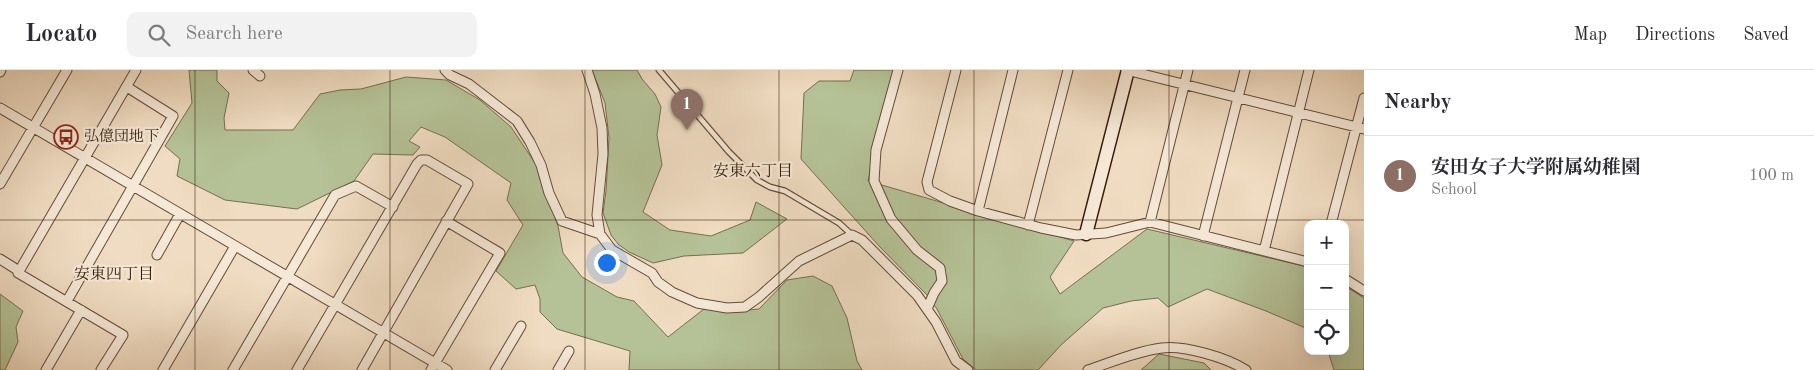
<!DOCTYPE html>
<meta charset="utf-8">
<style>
body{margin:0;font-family:"Old Standard TT","Noto Serif JP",serif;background:#f2f2f3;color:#2b2b33}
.controls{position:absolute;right:15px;bottom:15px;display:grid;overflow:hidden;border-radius:10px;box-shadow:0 5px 20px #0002}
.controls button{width:45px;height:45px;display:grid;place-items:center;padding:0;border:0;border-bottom:1px solid #e1e1e2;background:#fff;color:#2b2b33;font:25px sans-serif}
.you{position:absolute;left:606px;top:192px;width:18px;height:18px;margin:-12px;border:4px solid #fff;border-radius:50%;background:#1a73e8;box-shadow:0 0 0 8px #1a73e833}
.badge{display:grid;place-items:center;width:32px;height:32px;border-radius:50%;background:#7c3aed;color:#fff;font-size:16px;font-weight:700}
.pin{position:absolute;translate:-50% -41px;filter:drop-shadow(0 1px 2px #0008)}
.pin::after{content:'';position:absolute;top:26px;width:18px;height:15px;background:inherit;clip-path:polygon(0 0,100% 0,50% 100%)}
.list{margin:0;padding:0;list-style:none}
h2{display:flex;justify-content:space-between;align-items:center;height:65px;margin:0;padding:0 20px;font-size:21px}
h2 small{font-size:16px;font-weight:400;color:#7c7c81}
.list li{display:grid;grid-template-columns:32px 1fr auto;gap:15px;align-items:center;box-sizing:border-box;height:80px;padding:0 20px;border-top:1px solid #e1e1e2}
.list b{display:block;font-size:19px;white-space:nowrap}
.list p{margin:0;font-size:16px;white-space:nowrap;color:#7c7c81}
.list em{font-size:16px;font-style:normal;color:#7c7c81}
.icon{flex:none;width:28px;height:28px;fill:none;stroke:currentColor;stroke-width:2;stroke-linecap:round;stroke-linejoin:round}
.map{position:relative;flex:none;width:1364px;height:300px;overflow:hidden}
header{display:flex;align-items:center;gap:30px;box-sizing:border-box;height:70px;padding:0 25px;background:#fff;border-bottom:1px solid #e1e1e2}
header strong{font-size:24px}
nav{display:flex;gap:28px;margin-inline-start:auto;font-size:18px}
.search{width:350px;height:45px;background:#f2f2f3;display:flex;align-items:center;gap:12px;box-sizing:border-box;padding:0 18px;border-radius:10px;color:#7c7c81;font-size:19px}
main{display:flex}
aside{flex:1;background:#fff}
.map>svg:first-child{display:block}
.green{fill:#b5c297;stroke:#756e4f}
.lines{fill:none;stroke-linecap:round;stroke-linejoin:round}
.lane-casing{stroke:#644b36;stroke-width:7}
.street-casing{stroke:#644b36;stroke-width:11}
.secondary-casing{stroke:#351b07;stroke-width:15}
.lane{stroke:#f5e8d7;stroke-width:4.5}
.street{stroke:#f5e8d7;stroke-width:9}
.secondary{stroke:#f5e8d7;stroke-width:12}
.grid{fill:none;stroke:#351b07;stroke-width:1;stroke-opacity:0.55}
.labels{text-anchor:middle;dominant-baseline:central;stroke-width:4.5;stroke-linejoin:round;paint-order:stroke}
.poi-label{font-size:15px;fill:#351b07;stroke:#f5e8d7;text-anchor:start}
.neighbourhood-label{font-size:16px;fill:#351b07;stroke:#f5e8d7}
</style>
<header>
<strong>Locato</strong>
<div class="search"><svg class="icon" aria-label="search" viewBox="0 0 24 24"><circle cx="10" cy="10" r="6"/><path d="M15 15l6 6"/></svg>Search here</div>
<nav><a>Map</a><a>Directions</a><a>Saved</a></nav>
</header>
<main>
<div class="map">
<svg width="1364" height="300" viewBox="0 0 1364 300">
<rect width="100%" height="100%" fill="#f0dcc2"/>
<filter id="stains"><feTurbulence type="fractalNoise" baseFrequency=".004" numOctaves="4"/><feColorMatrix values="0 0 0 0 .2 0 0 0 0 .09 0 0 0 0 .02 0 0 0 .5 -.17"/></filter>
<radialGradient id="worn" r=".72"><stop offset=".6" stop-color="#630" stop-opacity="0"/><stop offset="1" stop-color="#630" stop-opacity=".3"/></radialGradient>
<!-- green -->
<path class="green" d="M189 0H217V11L229 23 224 48 225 60H293L320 24 340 20 361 19 406 7 446 10 480 30 511 57 537 96 558 156 563 183 582 207 617 227 634 231 668 267 704 239 731 242 759 239 787 210 813 206 832 216 847 248 857 291 862 300H629L630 281 557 259 540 242V229L535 215 516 219 496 201 523 155 507 130 511 113 445 67 421 57 409 71 420 77 413 85 373 84 354 111 297 139 225 130 177 106 180 89 165 76 192 33Z
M592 0H637L642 9 655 24 661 37 657 65 662 95 643 142 670 160 711 166 750 150 756 132 787 149 743 183 684 186 653 193 629 182 618 174 611 165 603 143 606 121 609 68 605 33Z
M854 0H895L868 111 1074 171 1050 207 1060 224 1147 159 1308 197V259L1266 241 1207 219 1168 237 1158 228 1131 231 1103 238 1062 274 1038 300H976L963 289 937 239 927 225 879 176 801 89 804 23 819 11H850Z
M1345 216 1364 228V300H1334L1328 281H1345Z
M0 224 23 241 16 257 18 272 5 300H0Z
M1159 284 1204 293 1211 300H1141Z"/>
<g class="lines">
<!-- lane casing -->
<g class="lane-casing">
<path id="lane" d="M659 0 729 82 757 110 770 117 785 121 839 153 852 165"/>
</g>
<!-- street casing -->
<g class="street-casing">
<path id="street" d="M253 0 260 6
M445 0 450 5 469 14 517 51 530 72 541 95 549 123 562 151 600 164
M587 0 595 24 602 58 603 84 597 145 600 164 612 180 652 203 658 212 672 222 697 233 727 238 745 237 759 227 799 191 852 165 862 170 917 225 936 252 956 291 968 300
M898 0 876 80 874 111 891 149 917 180 940 198 942 211 934 223 927 239
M956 0 927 112 929 120 950 131 978 141 1041 158 1076 165 1106 163 1150 152 1308 192
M1126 0 1364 59
M0 2 1 0
M0 38 447 300
M0 114 67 0
M978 141 1013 0
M1150 152 1188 0
M1331 154 1364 28
M1028 155 1068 0
M1203 166 1245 0
M1264 181 1309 0
M157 185 180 144
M0 189 19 201
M1345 209 1364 221
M67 231 173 46 127 17
M46 300 81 240
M101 300 123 265 18 203 136 0
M163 300 235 176
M233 300 335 125 356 116 393 137
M297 300 417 94 421 90H427L468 114 362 300
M431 300 500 183 446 151
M495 300 521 256
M558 300 569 281
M1088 300C1112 292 1137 281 1162 278 1185 275 1227 288 1246 300"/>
</g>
<!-- secondary casing -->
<g class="secondary-casing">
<path id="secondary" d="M1086 164 1128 0"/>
</g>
<!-- lane -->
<use href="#lane" class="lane"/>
<!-- street -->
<use href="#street" class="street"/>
<!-- secondary -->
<use href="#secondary" class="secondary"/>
</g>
<!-- grid -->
<path class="grid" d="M195 0V300M390 0V300M585 0V300M779 0V300M974 0V300M1169 0V300M0 150H1364"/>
<!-- icons -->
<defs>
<g id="bus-ring" transform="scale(1.25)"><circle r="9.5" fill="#f5e8d7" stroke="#8f2418" stroke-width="1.5"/><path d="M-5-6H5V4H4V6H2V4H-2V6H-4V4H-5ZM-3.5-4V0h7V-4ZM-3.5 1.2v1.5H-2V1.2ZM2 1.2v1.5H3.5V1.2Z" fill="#8f2418"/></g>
</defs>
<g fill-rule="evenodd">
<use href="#bus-ring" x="66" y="67"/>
</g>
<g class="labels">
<!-- poi labels -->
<g class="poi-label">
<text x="84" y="67">弘億団地下</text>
</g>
<!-- neighbourhood labels -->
<g class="neighbourhood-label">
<text x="753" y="102">安東六丁目</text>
<text x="114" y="205">安東四丁目</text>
</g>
</g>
<rect width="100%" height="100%" filter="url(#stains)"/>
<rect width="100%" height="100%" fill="url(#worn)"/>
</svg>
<div class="controls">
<button>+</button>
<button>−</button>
<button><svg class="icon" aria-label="locate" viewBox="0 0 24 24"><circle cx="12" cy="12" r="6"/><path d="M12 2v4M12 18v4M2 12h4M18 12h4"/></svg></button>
</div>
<div class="you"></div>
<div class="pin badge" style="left:687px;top:60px;background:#8d6e63">1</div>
</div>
<aside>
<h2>Nearby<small></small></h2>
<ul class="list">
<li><span class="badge" style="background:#8d6e63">1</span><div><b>安田女子大学附属幼稚園</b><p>School</p></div><em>100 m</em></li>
</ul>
</aside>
</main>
